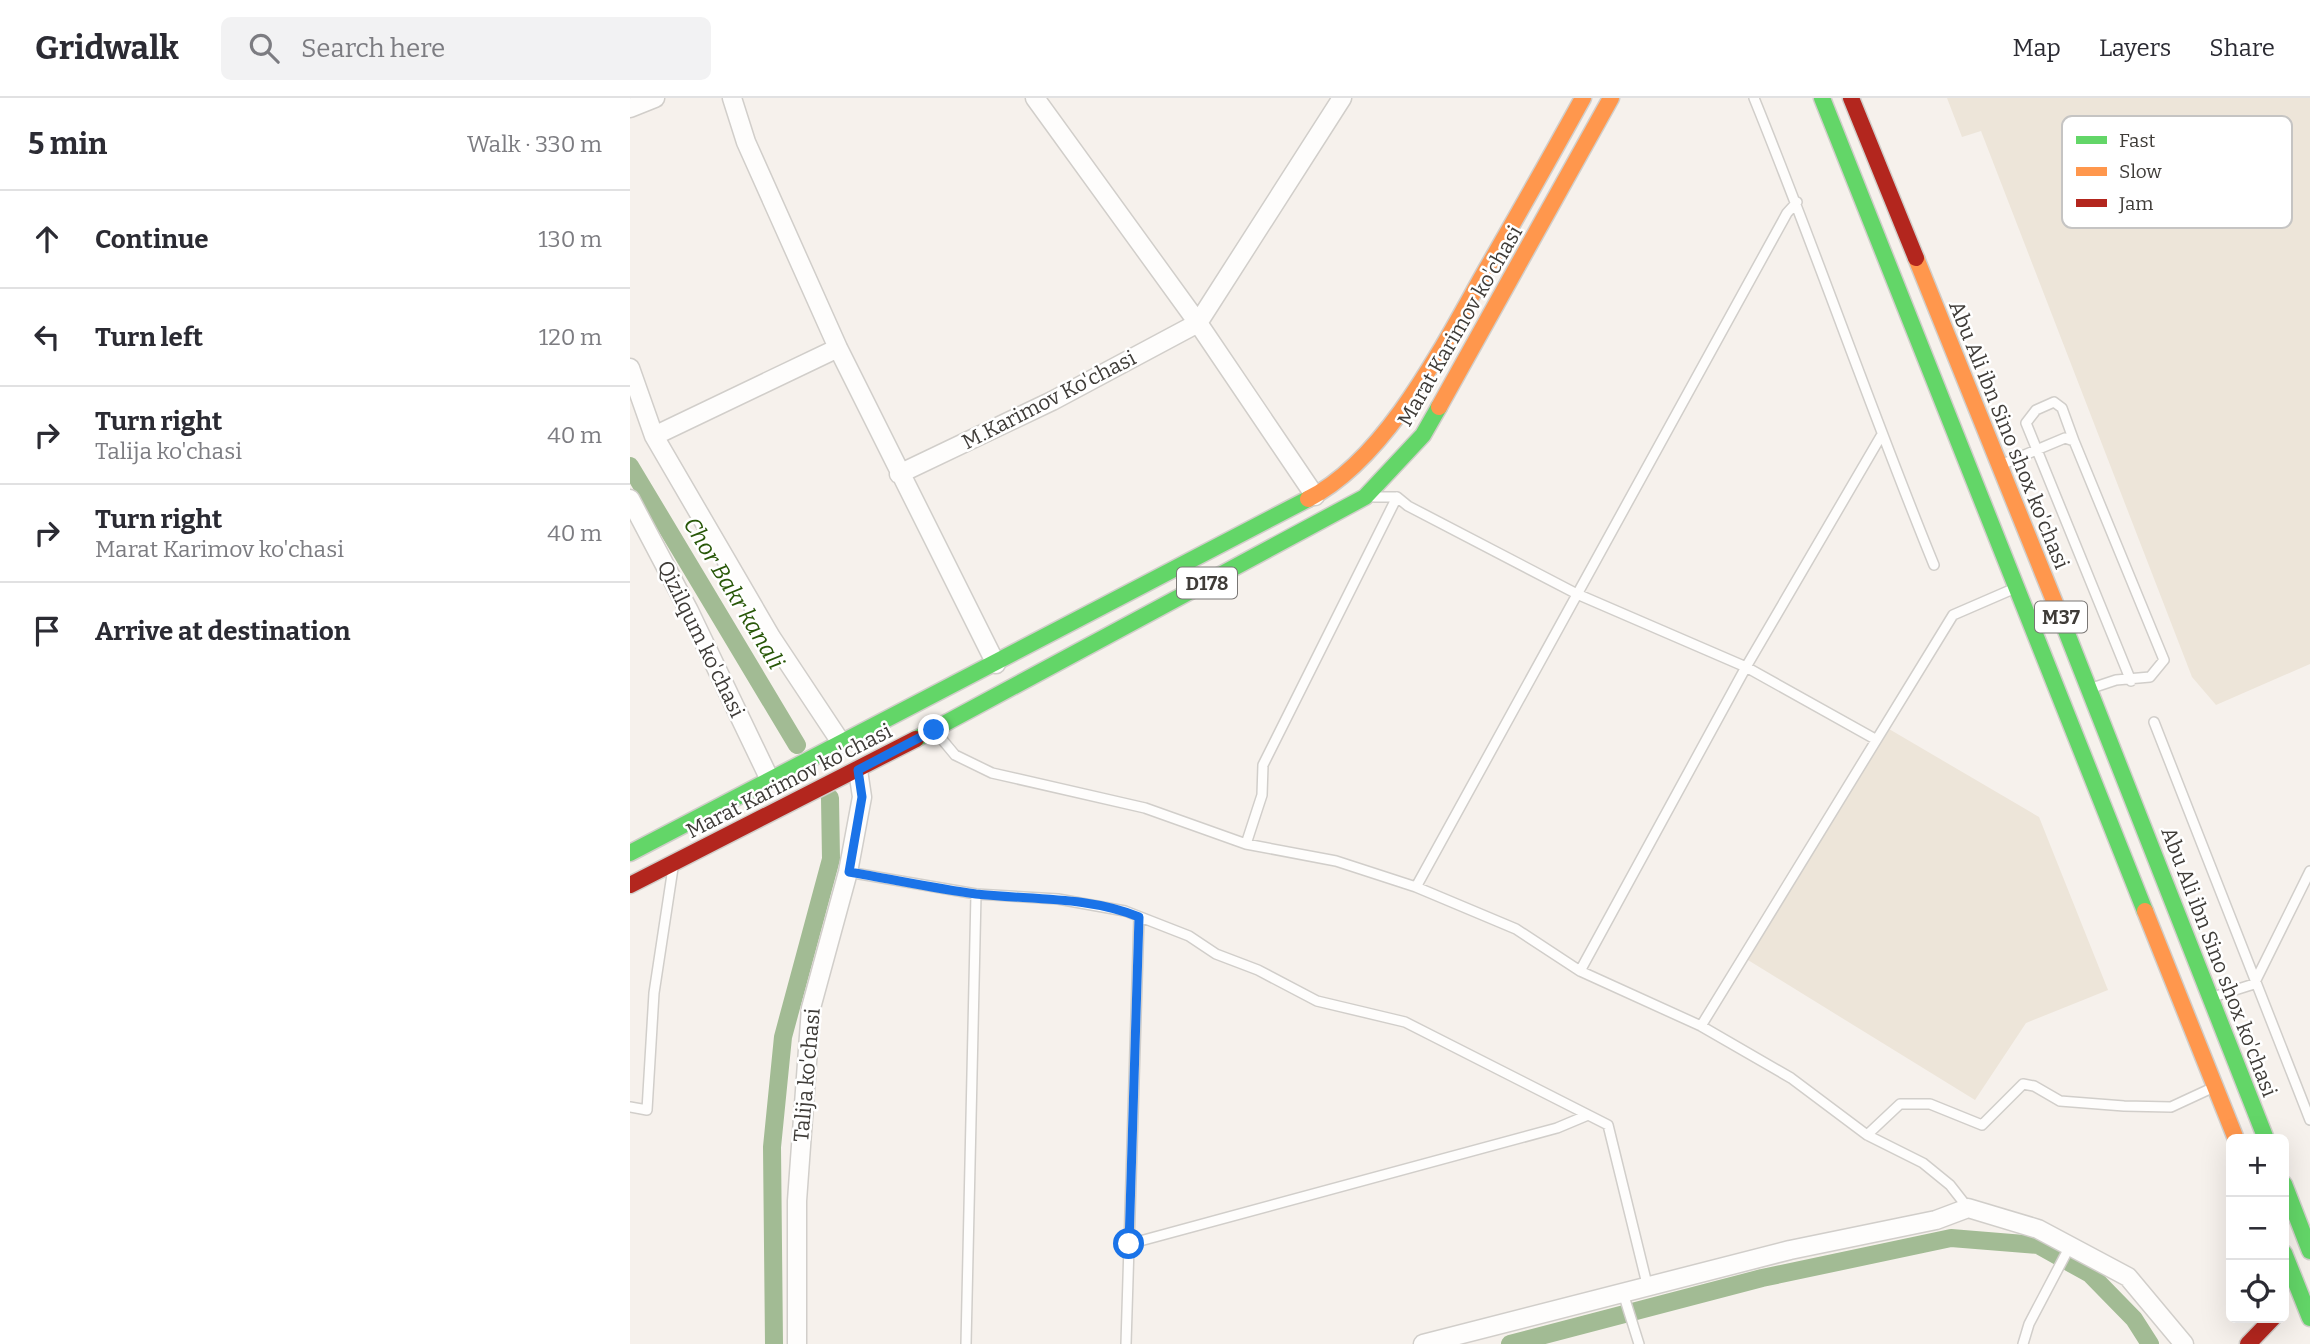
<!DOCTYPE html>
<meta charset="utf-8">
<style>
body{margin:0;font-family:Bitter,serif;background:#f2f2f3;color:#2b2b33}
.controls{position:absolute;right:21px;bottom:21px;display:grid;overflow:hidden;border-radius:10px;box-shadow:0 7px 28px #0002}
.controls button{width:63px;height:63px;display:grid;place-items:center;padding:0;border:0;border-bottom:2px solid #e1e1e2;background:#fff;color:#2b2b33;font:35px sans-serif}
.stop{position:absolute;width:21px;height:21px;margin:-16px;border:5px solid #1a73e8;border-radius:50%;background:#fff}
.stop.end{background:#1a73e8;border-color:#fff;box-shadow:0 2px 7px #0008}
.list{margin:0;padding:0;list-style:none}
h2{display:flex;justify-content:space-between;align-items:center;height:91px;margin:0;padding:0 28px;font-size:30px}
h2 small{font-size:23px;font-weight:400;color:#7c7c81}
.list li{display:grid;grid-template-columns:46px 1fr auto;gap:21px;align-items:center;box-sizing:border-box;height:98px;padding:0 28px;border-top:2px solid #e1e1e2}
.list b{display:block;font-size:26px;white-space:nowrap}
.list p{margin:0;font-size:23px;white-space:nowrap;color:#7c7c81}
.list em{font-size:23px;font-style:normal;color:#7c7c81}
.icon{flex:none;width:38px;height:38px;fill:none;stroke:currentColor;stroke-width:2;stroke-linecap:round;stroke-linejoin:round}
.map{position:relative;flex:none;width:1680px;height:1246px;overflow:hidden}
header{display:flex;align-items:center;gap:42px;box-sizing:border-box;height:98px;padding:0 35px;background:#fff;border-bottom:2px solid #e1e1e2}
header strong{font-size:33px}
nav{display:flex;gap:38px;margin-inline-start:auto;font-size:24px}
.search{width:490px;height:63px;background:#f2f2f3;display:flex;align-items:center;gap:18px;box-sizing:border-box;padding:0 24px;border-radius:10px;color:#7c7c81;font-size:26px}
main{display:flex}
aside{flex:1;background:#fff}
.map>svg:first-child{display:block}
.built{fill:#ede5d9}
.lines{fill:none;stroke-linecap:round;stroke-linejoin:round}
.canal{stroke:#a2bb94;stroke-width:18}
.lane-casing{stroke:#d1ceca;stroke-width:12}
.street-casing{stroke:#d1ceca;stroke-width:21}
.fast-casing{stroke:#d1ceca;stroke-width:19}
.slow-casing{stroke:#d1ceca;stroke-width:19}
.jam-casing{stroke:#d1ceca;stroke-width:19}
.lane{stroke:#fefdfc;stroke-width:9}
.street{stroke:#fefdfc;stroke-width:18}
.fast{stroke:#63d668;stroke-width:16}
.slow{stroke:#ff974d;stroke-width:16}
.jam{stroke:#b3261e;stroke-width:16}
.route{stroke:#1a73e8;stroke-width:9}
.labels{text-anchor:middle;dominant-baseline:central;stroke-width:5;stroke-linejoin:round;paint-order:stroke}
.shield{fill:#fff;stroke:#797674;stroke-width:2}
.shield-label{font-size:19px;font-weight:bold;fill:#3f3c38}
.street-label{font-size:21px;fill:#3f3c38;stroke:#fff}
.water-label{font-size:23px;font-style:italic;fill:#285708;stroke:#fff}
.key{fill:#fff;stroke:#c5c4c3;stroke-width:2}
.key-label{font-size:19px;fill:#3f3c38}
</style>
<header>
<strong>Gridwalk</strong>
<div class="search"><svg class="icon" aria-label="search" viewBox="0 0 24 24"><circle cx="10" cy="10" r="6"/><path d="M15 15l6 6"/></svg>Search here</div>
<nav><a>Map</a><a>Layers</a><a>Share</a></nav>
</header>
<main>
<aside>
<h2>5 min<small>Walk · 330 m</small></h2>
<ul class="list">
<li><svg class="icon" aria-label="ahead" viewBox="0 0 24 24"><path d="M12 20V5M6 11l6-6 6 6"/></svg><div><b>Continue</b></div><em>130 m</em></li>
<li><svg class="icon" aria-label="left" viewBox="0 0 24 24"><path d="M17 20v-9H6M10 6l-5 5 5 5"/></svg><div><b>Turn left</b></div><em>120 m</em></li>
<li><svg class="icon" aria-label="right" viewBox="0 0 24 24"><path d="M7 20v-9h11M14 6l5 5-5 5"/></svg><div><b>Turn right</b><p>Talija ko'chasi</p></div><em>40 m</em></li>
<li><svg class="icon" aria-label="right" viewBox="0 0 24 24"><path d="M7 20v-9h11M14 6l5 5-5 5"/></svg><div><b>Turn right</b><p>Marat Karimov ko'chasi</p></div><em>40 m</em></li>
<li><svg class="icon" aria-label="arrive" viewBox="0 0 24 24"><path d="M6 21V4h12l-3 4 3 4H6"/></svg><div><b>Arrive at destination</b></div></li>
</ul>
</aside>
<div class="map">
<svg width="1680" height="1246" viewBox="0 0 1680 1246">
<rect width="100%" height="100%" fill="#f6f1ec"/>
<!-- built -->
<path class="built" d="M1317 0H1680V566L1586 607 1562 579 1351 33 1332 39Z
M1259 631 1409 719 1478 892 1396 925 1345 1002 1113 859Z"/>
<g class="lines">
<!-- canal -->
<path class="canal" d="M0 368 167 647
M144 1246 142 1049 153 939 201 761 200 700
M880 1246 1132 1180 1321 1140 1408 1147 1460 1176 1504 1221 1520 1246"/>
<!-- lane casing -->
<g class="lane-casing">
<path id="lane" d="M1124 0C1187 155 1241 313 1304 467
M1444 343 1432 310 1424 304 1406 312 1396 325 1501 583
M1373 366 1435 340 1444 343 1534 562 1520 579 1486 582 1462 590
M744 399H767L778 408 947 496 1116 569 1245 641
M1524 624 1680 1022
M305 633 325 657 362 675 515 710 616 746 706 763 786 789 886 831 950 873 1071 928 1161 980 1237 1037 1293 1065 1320 1087 1338 1110
M616 746 632 697 633 667 767 399
M218 774 346 796 428 801 495 813 559 838 586 856 628 872 687 903 775 924 978 1027 1017 1186
M786 789 1157 115 1167 104
M950 873 1116 569 1251 338
M1583 899 1624 886 1680 773
M1071 928 1323 517 1383 491
M0 1009 17 1012 24 895 43 770
M1237 1037 1270 1006H1300L1352 1027 1393 986 1404 988 1430 1003 1494 1008 1541 1009 1582 990
M499 1146 927 1030 958 1017
M993 1195 1009 1246
M336 1246 346 796
M496 1246 509 819
M1393 1246 1399 1226 1440 1148"/>
</g>
<!-- street casing -->
<g class="street-casing">
<path id="street" d="M102 0 116 44 208 250 366 566
M405 0 568 225 685 398
M0 10 25 0
M0 270 24 338 141 539 212 646
M24 338 208 250
M269 376 422 303 568 225 712 0
M0 401 59 513 140 682
M167 1246V1103L181 910 218 774 232 699 228 672
M793 1246 1160 1152 1306 1122 1338 1110 1408 1131 1498 1179 1554 1246"/>
</g>
<!-- fast casing -->
<g class="fast-casing">
<path id="fast" d="M1192 0 1515 813
M1429 515 1636 1041
M286 641 735 399 793 337 809 309
M0 755 678 401
M1654 1086 1680 1153
M1654 1155 1680 1220"/>
</g>
<!-- slow casing -->
<g class="slow-casing">
<path id="slow" d="M1286 160 1429 515
M809 309 981 0
M678 401C757 361 814 246 856 172 889 115 921 58 953 0
M1515 813 1606 1041"/>
</g>
<!-- jam casing -->
<g class="jam-casing">
<path id="jam" d="M1221 0 1286 160
M0 787 286 641
M1618 1246 1643 1220"/>
</g>
<!-- lane -->
<use href="#lane" class="lane"/>
<!-- street -->
<use href="#street" class="street"/>
<!-- fast -->
<use href="#fast" class="fast"/>
<!-- slow -->
<use href="#slow" class="slow"/>
<!-- jam -->
<use href="#jam" class="jam"/>
</g>
<g class="lines">
<!-- route -->
<path class="route" d="M304 632 228 672 232 699 219 774C261 781 303 790 346 796 400 802 458 798 509 819L499 1146"/>
</g>
<g class="labels">
<!-- shield labels -->
<g class="shield">
<rect x="547" y="469.5" width="60" height="31" rx="5"/>
<rect x="1405" y="503.5" width="52" height="31" rx="5"/>
</g>
<g class="shield-label">
<text x="577" y="485">D178</text>
<text x="1431" y="519">M37</text>
</g>
<!-- street labels -->
<g class="street-label">
<text transform="translate(830 228) rotate(-60)">Marat Karimov ko'chasi</text>
<text transform="translate(419 302) rotate(-27)">M.Karimov Ko'chasi</text>
<text transform="translate(1379 337) rotate(68)">Abu Ali ibn Sino shox ko'chasi</text>
<text transform="translate(71 541) rotate(64)">Qizilqum ko'chasi</text>
<text transform="translate(159 683) rotate(-27)">Marat Karimov ko'chasi</text>
<text transform="translate(1589 864) rotate(69)">Abu Ali ibn Sino shox ko'chasi</text>
<text transform="translate(177 977) rotate(-85)">Talija ko'chasi</text>
</g>
<!-- water labels -->
<g class="water-label">
<text transform="translate(104 495) rotate(59)">Chor Bakr kanali</text>
</g>
</g>
<!-- legend -->
<rect x="1432" y="18" width="230" height="112" rx="10" class="key"/>
<rect x="1446" y="38" width="31" height="8" fill="#63d668"/>
<rect x="1446" y="69" width="31" height="9" fill="#ff974d"/>
<rect x="1446" y="101" width="31" height="8" fill="#b3261e"/>
<g class="key-label">
<text x="1489" y="49">Fast</text>
<text x="1489" y="80">Slow</text>
<text x="1489" y="112">Jam</text>
</g>
</svg>
<div class="controls">
<button>+</button>
<button>−</button>
<button><svg class="icon" aria-label="locate" viewBox="0 0 24 24"><circle cx="12" cy="12" r="6"/><path d="M12 2v4M12 18v4M2 12h4M18 12h4"/></svg></button>
</div>
<div class="stop" style="left:499px;top:1146px"></div>
<div class="stop end" style="left:304px;top:632px"></div>
</div>
</main>
